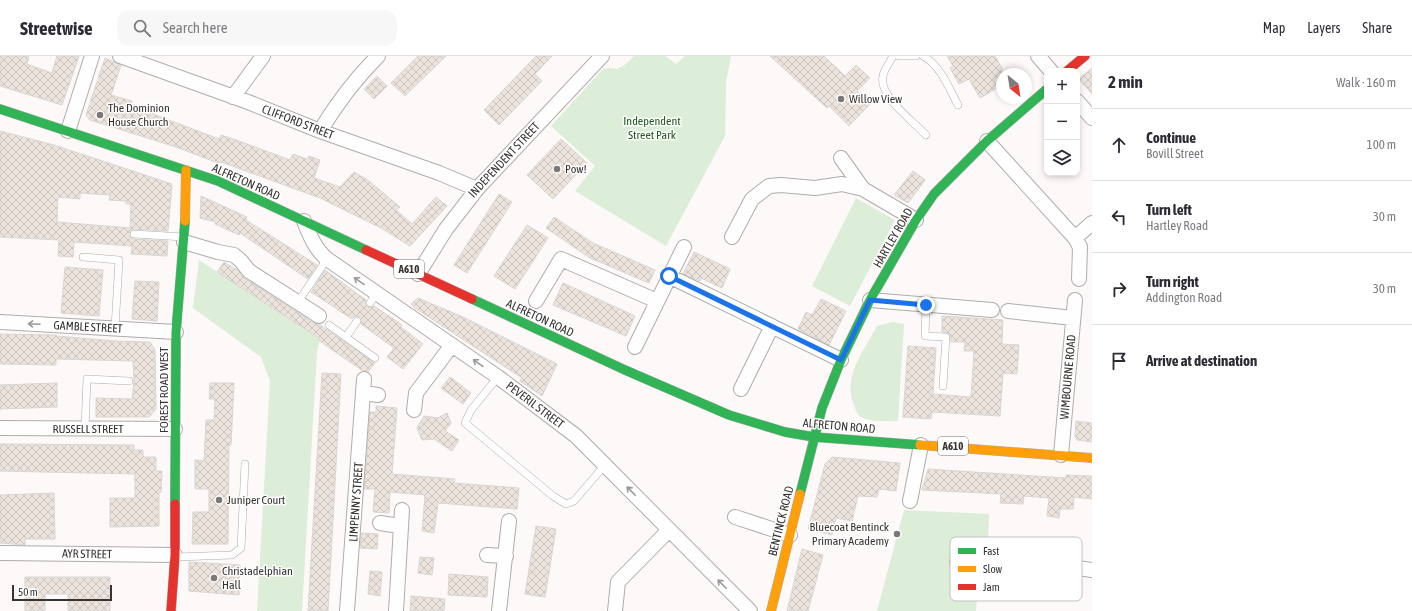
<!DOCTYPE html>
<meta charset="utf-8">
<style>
body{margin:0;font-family:"Asap Condensed",sans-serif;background:#f7f7f7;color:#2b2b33}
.controls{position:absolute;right:12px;top:12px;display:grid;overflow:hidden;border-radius:8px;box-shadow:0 2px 6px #0003}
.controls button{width:36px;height:36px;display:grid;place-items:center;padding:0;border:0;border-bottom:1px solid #e1e1e2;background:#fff;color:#2b2b33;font:20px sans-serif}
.compass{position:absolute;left:996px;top:12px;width:36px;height:36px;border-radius:50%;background:#fff;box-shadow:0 2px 6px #0003;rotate:150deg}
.scale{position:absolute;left:12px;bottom:10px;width:100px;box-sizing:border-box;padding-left:4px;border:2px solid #363331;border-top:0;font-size:11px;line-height:14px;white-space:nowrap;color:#363331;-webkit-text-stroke:3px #fff;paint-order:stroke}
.stop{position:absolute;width:12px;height:12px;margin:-9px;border:3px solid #1a73e8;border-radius:50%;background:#fff}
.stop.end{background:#1a73e8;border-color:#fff;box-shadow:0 1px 4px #0008}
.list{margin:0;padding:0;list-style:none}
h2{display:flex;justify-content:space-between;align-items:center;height:52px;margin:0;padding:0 16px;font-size:17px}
h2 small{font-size:13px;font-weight:400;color:#7c7c81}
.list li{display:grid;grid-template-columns:26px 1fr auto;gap:12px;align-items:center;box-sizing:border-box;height:72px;padding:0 16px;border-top:1px solid #e1e1e2}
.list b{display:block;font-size:15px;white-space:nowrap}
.list p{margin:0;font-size:13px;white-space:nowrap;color:#7c7c81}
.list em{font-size:13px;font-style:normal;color:#7c7c81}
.icon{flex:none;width:22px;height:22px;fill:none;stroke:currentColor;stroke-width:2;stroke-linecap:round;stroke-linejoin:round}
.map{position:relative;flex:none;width:1092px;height:555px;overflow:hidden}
header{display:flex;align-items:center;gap:24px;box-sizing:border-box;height:56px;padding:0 20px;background:#fff;border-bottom:1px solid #e1e1e2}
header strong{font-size:19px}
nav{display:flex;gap:22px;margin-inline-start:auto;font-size:14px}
.search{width:280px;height:36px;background:#f7f7f7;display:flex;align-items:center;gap:10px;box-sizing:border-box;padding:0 14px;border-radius:12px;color:#7c7c81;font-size:15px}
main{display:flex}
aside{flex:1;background:#fff}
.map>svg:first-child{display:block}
.green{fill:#dcedd8}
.building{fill:url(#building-cross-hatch);stroke:#d8d6d4;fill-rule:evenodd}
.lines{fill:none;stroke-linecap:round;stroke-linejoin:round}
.lane-casing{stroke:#afacab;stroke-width:8}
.street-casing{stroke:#afacab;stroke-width:16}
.fast-casing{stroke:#afacab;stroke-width:10}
.slow-casing{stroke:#afacab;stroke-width:10}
.jam-casing{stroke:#afacab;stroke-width:10}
.lane{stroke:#fffefe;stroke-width:7}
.street{stroke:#fffefe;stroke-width:14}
.fast{stroke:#30b455;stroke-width:9}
.slow{stroke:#ff9f0a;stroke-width:9}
.jam{stroke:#e5322d;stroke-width:9}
.oneway{stroke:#9a9898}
.route{stroke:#1a73e8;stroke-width:5}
.poi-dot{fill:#7b7877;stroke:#fff;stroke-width:1.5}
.labels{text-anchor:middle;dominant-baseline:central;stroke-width:3;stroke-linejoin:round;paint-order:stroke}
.shield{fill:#fff;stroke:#72706f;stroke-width:1}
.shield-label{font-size:11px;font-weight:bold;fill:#363331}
.poi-label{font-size:12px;fill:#363331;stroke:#fff;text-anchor:start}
.park-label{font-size:12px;fill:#21581f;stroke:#fff}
.street-label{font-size:12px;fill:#363331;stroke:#fff}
.key{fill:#fff;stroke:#c3c2c1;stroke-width:1}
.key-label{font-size:11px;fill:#363331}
</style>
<header>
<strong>Streetwise</strong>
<div class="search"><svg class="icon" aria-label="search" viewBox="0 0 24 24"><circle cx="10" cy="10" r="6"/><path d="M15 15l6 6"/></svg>Search here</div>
<nav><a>Map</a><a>Layers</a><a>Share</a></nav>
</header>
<main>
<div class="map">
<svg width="1092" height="555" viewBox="0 0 1092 555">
<defs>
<pattern id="building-cross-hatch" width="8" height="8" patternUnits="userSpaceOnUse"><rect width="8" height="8" fill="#ece3dd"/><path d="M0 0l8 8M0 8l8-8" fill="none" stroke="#cbc3be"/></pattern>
</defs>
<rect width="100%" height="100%" fill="#fcf9f8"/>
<!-- green -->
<path class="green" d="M634 0H665L676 8 685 0H731L726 27 725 80 666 190 575 135 595 110 551 70 603 13 609 12 617 13 626 8Z
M856 142 895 164 850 250 812 230Z
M199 204 320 283 317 296 302 555H257L270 325 261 301 193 252Z
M893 266 904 268 898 365C888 365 874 366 865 363 858 361 856 355 854 349 842 321 864 295 877 270Z
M904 454 989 458 988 484H965L962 493 953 495V517H979L976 555H877Z"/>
<!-- building -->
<path class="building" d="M0 0H29L27 8 52 17 57 0H79L62 49 0 30Z
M418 0H446L405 40 391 27Z
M536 0H552L535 18 542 25 499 69 484 54Z
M770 0H824L845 20 856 9 870 22 857 35 870 48 849 70 829 50 827 52Z
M947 0H995L1002 12V29L980 42 969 23 959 28 950 12 953 10Z
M105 2 121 9 111 39 132 45 131 48 154 56 153 58 219 83 221 79 239 85 290 104 293 98 307 103 309 100 320 104 314 122 340 131 354 116 368 124 400 151 396 154 412 168 436 141 447 150 410 190 381 172 320 142 221 106 218 107 176 91 90 64 86 59Z
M1092 12V38L1079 23Z
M377 20 387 30 374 43 364 33Z
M0 75 54 89 172 128 168 175 134 173 129 177 130 181 133 183 168 185 167 200 131 198 132 190 74 186 73 201 58 200 59 184 0 181ZM80 137 110 139 109 144 126 145V148H131L130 172 57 166 58 141 80 143Z
M561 83 587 107 553 143 527 119Z
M913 115 925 124 908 147 894 139Z
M499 138 512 146 467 217 454 209Z
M201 140 247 161 246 164 317 209 308 223 240 177 239 179 215 168 216 166 200 162Z
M554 161 593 187 655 214 649 227 590 202 546 172Z
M527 169 548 182 515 233 494 220Z
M694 196 730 213 722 232 701 222 700 225 683 218Z
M224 206 237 214 244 222 314 267 319 268 375 307 368 316 363 315 318 284 319 282 217 216Z
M65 211 103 214 99 260 61 257Z
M325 214 366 244 365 247 367 251 370 252 374 250 402 269 401 271 423 288 403 313 387 301 394 292 361 268 360 261 355 260 352 263 311 236Z
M135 225 159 226 157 265 132 263Z
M563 227 635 260 626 280 553 249Z
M418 242 463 261 557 308 542 340 520 325 522 322 415 252 411 248Z
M821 243 846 255 829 289 798 273 806 256 812 259Z
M942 260 1003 264 1002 288 1019 289 1017 318 1003 317 1000 360 932 356 931 363 903 361 908 290 936 292 933 338 971 341 974 295H964L965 286H951L949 277 942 276Z
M0 278 56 279V280L116 285 150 286 155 294 156 353 149 361H96V342L132 343 134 325 133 305 56 303V309L0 308Z
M322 317 341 318 328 555H308Z
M450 321 471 337 463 348 441 332Z
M57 327V351L0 353V329Z
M210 327H234L231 389H229L228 488H192L193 456H209V433H195V404L204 405 206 364H214L215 343H209Z
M376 350 397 352 392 418 455 423 454 427 519 432 517 453 438 447 434 477 422 475 425 439 390 436 389 457 373 456 375 433H364L370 356H376Z
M447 357 451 367 445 375 459 384 452 395 434 383 422 384 417 372 424 360 438 362Z
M1076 365 1092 367V386L1077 384 1075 380Z
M0 388 134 389V394H143V401H156V415H162L161 436H159V470L110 471V442H135V418L0 415Z
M832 401 900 407 896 435 879 433 877 441 858 440 852 465 836 462 832 479 808 473 825 408Z
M928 413 1066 422V419L1092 420V443L1074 441 1073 453H1060L1059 462 1047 460 1049 442 1024 440 1023 448 1000 447 1001 438 922 434Z
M54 437 55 483H25V489L0 487V439Z
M536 470 556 473 545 541 525 538Z
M361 477 378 478 377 493 360 492Z
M802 493 823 499 808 555H787Z
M420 501 434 502 432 519 418 517Z
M189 506 240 509 239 539 189 535Z
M370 515 382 516 380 540 368 538Z
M449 518 488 521 487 541 448 539Z
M25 521H110V555H68V538H45V555H25Z
M411 540 445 543 444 555H410Z"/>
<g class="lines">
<!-- lane casing -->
<g class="lane-casing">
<path id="lane" d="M893 0C890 6 884 13 883 20 878 40 913 65 926 79
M899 0H916
M923 0C940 9 949 32 958 49
M134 178 184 181
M83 201 119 204 115 272
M298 246 327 203
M370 247 377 237
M926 249 925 280 946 281 943 330
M329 269 375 302
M346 281 357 265
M498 321 471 354 465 367 553 440 566 448 574 445 605 409
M85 373 87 323 129 325
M177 501 232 499 241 492 245 408"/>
</g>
<!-- street casing -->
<g class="street-casing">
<path id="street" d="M120 0 248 46 320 75 439 117 477 133
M1038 0 1051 15
M233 41 263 0
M1077 45 1092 62
M68 75 92 0
M320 75C337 47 355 23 378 0
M987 85 1075 182 1080 191 1079 223
M841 102 863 133 916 164
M304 165C310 180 315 193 327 203L498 321 576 380 750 555
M732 181 752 143 769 130 781 129 815 132 842 128 863 133
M1075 182 1092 167
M184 186 218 196 234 199 241 205 249 215 319 260
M418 218 446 173 477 133 602 0
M669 220 841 304
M870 244 992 254
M536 245 561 203 657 245
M1008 255 1073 262
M0 266 176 276
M635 291 684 191
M741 333 772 270
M364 337 378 339
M414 354 416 337 452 289
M0 372 175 373
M1061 399 1075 244
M910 445 921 389
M735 461 790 479
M380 467 400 470
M0 497 175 499
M487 499 506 500
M957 506 1044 507 1092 514
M971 507 972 490
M347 555 364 323
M396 555 402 454
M499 555 509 465
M615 555 618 526 669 474"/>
</g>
<!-- fast casing -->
<g class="fast-casing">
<path id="fast" d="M0 53 218 125 366 194
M472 243 625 314 729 359 785 376 814 381 920 389
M800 438 822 352 841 304 870 244 916 164 934 138 987 85 1047 33
M175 448 176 276 185 165"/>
</g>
<!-- slow casing -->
<g class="slow-casing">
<path id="slow" d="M185 165 186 114
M920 389 1092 402
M771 555 800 438"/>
</g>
<!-- jam casing -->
<g class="jam-casing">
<path id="jam" d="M1067 15 1085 0
M366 194 472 243
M171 555 175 499V448"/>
</g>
<!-- lane -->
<use href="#lane" class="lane"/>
<!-- street -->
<use href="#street" class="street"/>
<!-- fast -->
<use href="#fast" class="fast"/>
<!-- slow -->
<use href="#slow" class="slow"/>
<!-- jam -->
<use href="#jam" class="jam"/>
</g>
<!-- one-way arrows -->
<defs><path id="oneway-shaft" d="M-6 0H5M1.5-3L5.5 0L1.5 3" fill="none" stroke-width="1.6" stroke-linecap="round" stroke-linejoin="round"/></defs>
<g class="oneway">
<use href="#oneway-shaft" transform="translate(359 225) rotate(-145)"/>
<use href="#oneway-shaft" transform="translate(34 268) rotate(-177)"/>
<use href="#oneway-shaft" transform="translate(478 307) rotate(-145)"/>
<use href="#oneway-shaft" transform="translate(631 435) rotate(-134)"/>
<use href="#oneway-shaft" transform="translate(722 528) rotate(-135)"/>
</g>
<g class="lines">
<!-- route -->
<path class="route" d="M669 220 841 304 870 244 926 249"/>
</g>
<!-- markers -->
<g class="poi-dot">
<circle cx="841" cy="43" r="4"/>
<circle cx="100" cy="59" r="4"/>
<circle cx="557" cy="113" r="4"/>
<circle cx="219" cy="444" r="4"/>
<circle cx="897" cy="478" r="4"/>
<circle cx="214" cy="522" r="4"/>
</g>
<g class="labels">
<!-- shield labels -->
<g class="shield">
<rect x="394" y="204" width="30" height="18" rx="3"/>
<rect x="938" y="381" width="30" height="18" rx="3"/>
</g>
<g class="shield-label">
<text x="409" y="213">A610</text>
<text x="953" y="390">A610</text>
</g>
<!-- poi labels -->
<g class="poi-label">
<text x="849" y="43">Willow View</text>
<text x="108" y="52">The Dominion<tspan x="108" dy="14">House Church</tspan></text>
<text x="565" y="113">Pow!</text>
<text x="227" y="444">Juniper Court</text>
<text x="889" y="471" text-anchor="end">Bluecoat Bentinck<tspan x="889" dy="14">Primary Academy</tspan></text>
<text x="222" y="515">Christadelphian<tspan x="222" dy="14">Hall</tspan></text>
</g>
<!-- park labels -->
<g class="park-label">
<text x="652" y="65">Independent<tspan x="652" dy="14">Street Park</tspan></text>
</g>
<!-- street labels -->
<g class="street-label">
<text transform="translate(298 66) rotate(21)">CLIFFORD STREET</text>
<text transform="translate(504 104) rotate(-47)">INDEPENDENT STREET</text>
<text transform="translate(246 126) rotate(24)">ALFRETON ROAD</text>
<text transform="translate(893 182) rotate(-60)">HARTLEY ROAD</text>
<text transform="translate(540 262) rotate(25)">ALFRETON ROAD</text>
<text transform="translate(88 271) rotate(3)">GAMBLE STREET</text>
<text transform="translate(1068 321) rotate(-85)">WIMBOURNE ROAD</text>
<text transform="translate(164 334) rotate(-90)">FOREST ROAD WEST</text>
<text transform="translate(535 349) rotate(37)">PEVERIL STREET</text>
<text transform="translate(839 370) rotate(5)">ALFRETON ROAD</text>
<text x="88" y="373">RUSSELL STREET</text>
<text transform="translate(356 446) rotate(-86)">LIMPENNY STREET</text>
<text transform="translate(781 465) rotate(-76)">BENTINCK ROAD</text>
<text transform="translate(87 498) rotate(1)">AYR STREET</text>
</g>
</g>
<!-- legend -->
<rect x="950" y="481" width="132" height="64" rx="6" class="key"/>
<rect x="958" y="492" width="18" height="6" fill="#30b455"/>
<rect x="958" y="510" width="18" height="6" fill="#ff9f0a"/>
<rect x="958" y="528" width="18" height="6" fill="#e5322d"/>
<g class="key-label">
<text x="983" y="499">Fast</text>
<text x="983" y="517">Slow</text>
<text x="983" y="535">Jam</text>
</g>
</svg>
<div class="controls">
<button>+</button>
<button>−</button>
<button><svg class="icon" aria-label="layers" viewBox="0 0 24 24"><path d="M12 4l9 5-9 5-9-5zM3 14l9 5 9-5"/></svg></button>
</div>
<svg class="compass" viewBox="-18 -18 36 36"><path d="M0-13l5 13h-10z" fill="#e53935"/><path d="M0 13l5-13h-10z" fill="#7c7c81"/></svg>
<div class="scale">50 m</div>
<div class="stop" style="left:669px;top:220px"></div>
<div class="stop end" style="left:926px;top:249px"></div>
</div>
<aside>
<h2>2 min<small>Walk · 160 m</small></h2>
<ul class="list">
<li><svg class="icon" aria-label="ahead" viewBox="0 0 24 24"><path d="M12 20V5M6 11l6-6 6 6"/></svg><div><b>Continue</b><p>Bovill Street</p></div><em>100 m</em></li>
<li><svg class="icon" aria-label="left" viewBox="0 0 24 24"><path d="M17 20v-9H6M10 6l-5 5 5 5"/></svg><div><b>Turn left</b><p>Hartley Road</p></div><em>30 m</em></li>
<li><svg class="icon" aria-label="right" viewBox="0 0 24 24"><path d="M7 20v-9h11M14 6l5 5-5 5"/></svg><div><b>Turn right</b><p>Addington Road</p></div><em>30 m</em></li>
<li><svg class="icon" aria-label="arrive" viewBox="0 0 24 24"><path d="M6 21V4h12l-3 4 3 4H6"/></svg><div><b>Arrive at destination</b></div></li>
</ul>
</aside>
</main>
